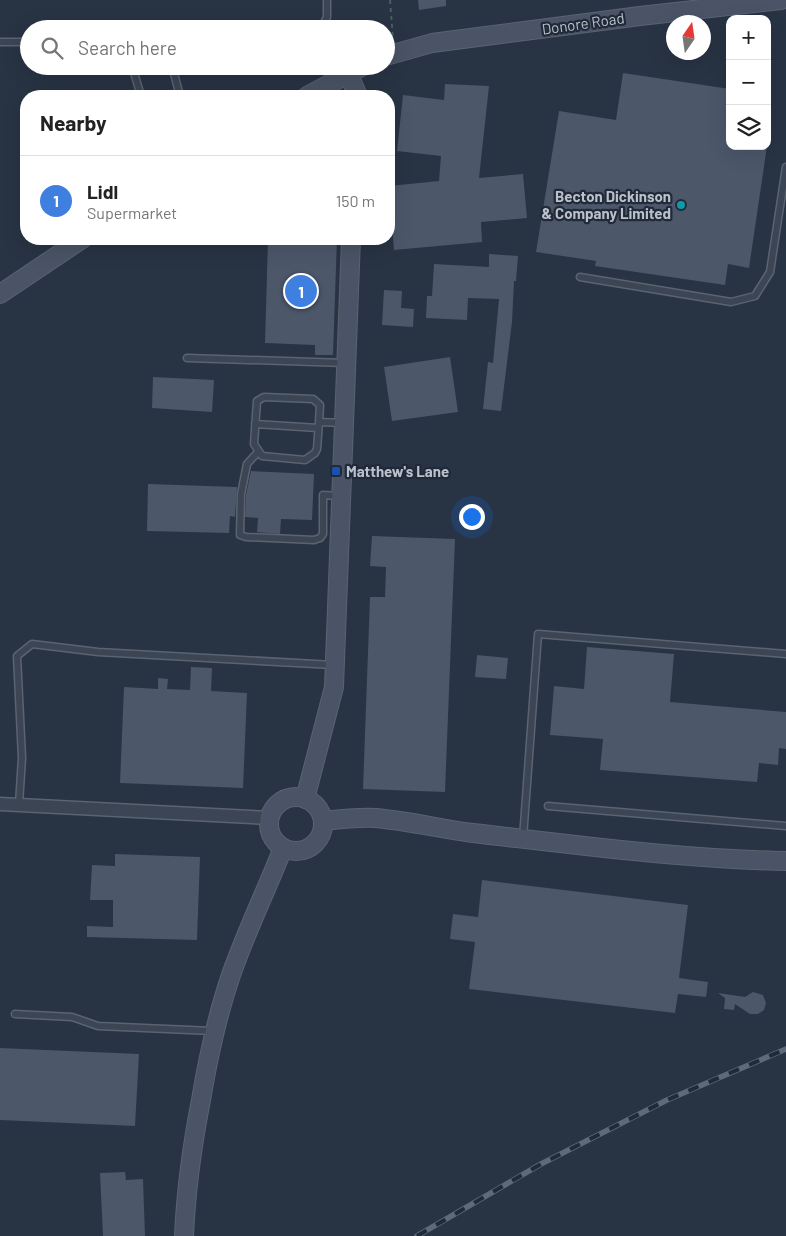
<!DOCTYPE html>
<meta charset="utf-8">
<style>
body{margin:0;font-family:Barlow,sans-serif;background:#f6f6f6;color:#222}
.controls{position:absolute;right:15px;top:15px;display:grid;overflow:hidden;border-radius:10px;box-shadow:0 5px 20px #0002}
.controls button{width:45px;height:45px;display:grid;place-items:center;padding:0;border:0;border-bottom:1px solid #e0e0e0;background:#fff;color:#222;font:25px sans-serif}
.compass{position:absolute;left:666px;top:15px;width:45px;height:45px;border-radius:50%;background:#fff;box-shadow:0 5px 20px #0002;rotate:13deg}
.you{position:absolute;left:471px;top:516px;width:18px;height:18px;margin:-12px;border:4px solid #fff;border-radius:50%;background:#1a73e8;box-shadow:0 0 0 8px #1a73e833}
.badge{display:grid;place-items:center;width:32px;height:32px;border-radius:50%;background:#b45309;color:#fff;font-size:16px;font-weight:700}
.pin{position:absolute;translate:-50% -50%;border:2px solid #fff;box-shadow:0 1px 5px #0006}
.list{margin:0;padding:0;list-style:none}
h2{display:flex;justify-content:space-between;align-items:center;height:65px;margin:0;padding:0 20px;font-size:21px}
h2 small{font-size:16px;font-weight:400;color:#767676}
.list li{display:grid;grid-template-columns:32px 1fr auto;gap:15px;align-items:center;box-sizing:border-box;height:90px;padding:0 20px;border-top:1px solid #e0e0e0}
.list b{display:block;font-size:19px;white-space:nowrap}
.list p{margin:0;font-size:16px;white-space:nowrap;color:#767676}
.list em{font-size:16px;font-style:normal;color:#767676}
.icon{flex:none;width:28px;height:28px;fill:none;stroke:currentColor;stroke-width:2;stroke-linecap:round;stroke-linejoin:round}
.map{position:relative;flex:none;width:786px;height:1236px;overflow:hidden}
.search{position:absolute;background:#fff;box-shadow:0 5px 20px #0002;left:20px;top:20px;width:375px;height:55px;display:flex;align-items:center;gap:12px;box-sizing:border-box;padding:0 18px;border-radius:28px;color:#767676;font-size:19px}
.panel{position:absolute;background:#fff;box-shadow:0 5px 20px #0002;left:20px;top:90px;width:375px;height:155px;border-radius:20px}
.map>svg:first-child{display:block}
.building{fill:#4c576a}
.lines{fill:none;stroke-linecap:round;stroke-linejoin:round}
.lane-casing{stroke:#5b6371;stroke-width:9}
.street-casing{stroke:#5b6371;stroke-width:15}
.secondary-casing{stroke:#5b6371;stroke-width:20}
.path{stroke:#485e61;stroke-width:2;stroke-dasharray:4 4;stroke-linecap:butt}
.lane{stroke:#3c4553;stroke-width:6}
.street{stroke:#3c4553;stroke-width:12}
.secondary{stroke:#4a5466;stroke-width:18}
.rail-casing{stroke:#5e697a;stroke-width:5.5}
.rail{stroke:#212a39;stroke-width:4;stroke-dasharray:11;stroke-linecap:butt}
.culture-dot{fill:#0f9aa8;stroke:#212a39;stroke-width:2}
.transit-dot{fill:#1a4fb4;stroke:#212a39;stroke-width:2}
.labels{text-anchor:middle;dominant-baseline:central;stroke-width:4.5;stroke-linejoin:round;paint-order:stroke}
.street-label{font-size:15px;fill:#bac1cd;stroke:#212a39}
.poi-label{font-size:15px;font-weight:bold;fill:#bac1cd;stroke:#212a39;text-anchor:end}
</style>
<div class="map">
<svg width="786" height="1236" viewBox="0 0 786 1236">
<rect width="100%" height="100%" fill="#283344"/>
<!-- building -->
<path class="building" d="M418 0H446V6L419 10Z
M623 73 730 89V146H767L749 268 728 264 725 285 595 266 596 261 536 252 559 111 616 120Z
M445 84 489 86 479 178 523 174 527 218 481 222 482 242 394 250 389 186 439 181 441 156 397 151 403 95 444 100Z
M268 239H337L333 355H315V345L265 343Z
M489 254 518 256 516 281H514L512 322 501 411 483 409 488 362 493 363 499 299 468 298 467 320 426 318 427 296H432L434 264 489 267Z
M384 290 402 291 401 308 414 309 413 327 382 325Z
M450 357 458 412 392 421 384 367Z
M153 377 214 380 212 412 152 408Z
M251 471 314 474 312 520 281 519 280 534 257 532 258 518 245 517 246 495Z
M148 484 237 487 235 517 230 516 229 533 147 531Z
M372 536 455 539 445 792 363 789 370 597H385L386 567 370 566Z
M587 647 674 654 670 702 786 712V749L779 748 778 765 759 763 757 782 600 770 603 739 550 735 554 686 584 689Z
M477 655 508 658 506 679 475 677Z
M191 667 212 668 211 691 247 693 243 788 120 783 124 687 158 689V678L168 679 167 689 190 690Z
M115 854 200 857 197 940 87 937V926L113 927V900H90L92 865 115 866Z
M482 880 688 905 679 978 708 982 706 997 678 994 675 1013 469 989 475 942 450 939 453 914 478 917Z
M753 992 763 995 766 1003 764 1010 758 1014H750L735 1004 734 1010 724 1009 725 998 718 993 745 997Z
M0 1048 139 1054 135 1126 0 1120Z
M125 1172 126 1180 143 1179 145 1236H103L100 1173Z"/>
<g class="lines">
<!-- lane casing -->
<g class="lane-casing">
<path id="lane" d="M321 29 327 17V0
M0 42H29
M132 66 141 96
M172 66 180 96
M580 277 731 302 755 296 770 272 786 167
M187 358 345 363
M319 422 320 405 313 399 264 397 257 401 254 444 262 456 305 460 315 453 317 449 319 422 342 423
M255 424 318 428
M258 452 247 464 241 494 240 535 246 537 314 540 320 538 323 534V495L339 496
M19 804 22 758 17 656 32 644 98 652 333 665
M548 806 786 826
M523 838 538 634 786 654
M15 1014 72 1017 98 1026 213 1031"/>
</g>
<!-- street casing -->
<g class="street-casing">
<path id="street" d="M0 804 270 818"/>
</g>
<!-- secondary casing -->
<g class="secondary-casing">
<path id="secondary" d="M386 56 432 43 640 16 781 0
M348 73 358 96
M307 96 363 66
M0 294 82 239
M269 824a27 27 0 1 1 54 0a27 27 0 1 1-54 0Z
M305 799 334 687 351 239
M323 821C341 819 358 817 376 818 409 821 441 829 473 833 577 845 681 859 786 861
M184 1236C186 1190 192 1146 201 1100 208 1058 217 1016 231 975 246 932 266 891 283 848"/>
</g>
<!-- path -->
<path class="path" d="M390 0 393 39"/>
<!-- lane -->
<use href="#lane" class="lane"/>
<!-- street -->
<use href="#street" class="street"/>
<!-- secondary -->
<use href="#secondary" class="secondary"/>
<!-- rail casing -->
<g class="rail-casing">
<path id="rail" d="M417 1236 541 1164 667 1100 786 1049"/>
</g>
<!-- rail -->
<use href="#rail" class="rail"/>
</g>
<!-- markers -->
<circle class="culture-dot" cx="681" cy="205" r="5"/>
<rect class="transit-dot" x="331" y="466" width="10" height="10" rx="2.5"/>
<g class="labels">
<!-- street labels -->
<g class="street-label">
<text transform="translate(583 23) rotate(-8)">Donore Road</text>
</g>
<!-- poi labels -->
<g class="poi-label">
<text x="671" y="196">Becton Dickinson<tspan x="671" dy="17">&amp; Company Limited</tspan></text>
<text x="346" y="471" text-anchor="start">Matthew's Lane</text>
</g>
</g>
</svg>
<div class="controls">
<button>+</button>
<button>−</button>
<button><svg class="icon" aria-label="layers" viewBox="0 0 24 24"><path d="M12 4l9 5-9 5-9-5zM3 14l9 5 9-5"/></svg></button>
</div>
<svg class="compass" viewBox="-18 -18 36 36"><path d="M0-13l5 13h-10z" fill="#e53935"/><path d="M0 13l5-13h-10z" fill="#767676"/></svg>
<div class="you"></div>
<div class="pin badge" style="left:301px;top:291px;background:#3f7fe0">1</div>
<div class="search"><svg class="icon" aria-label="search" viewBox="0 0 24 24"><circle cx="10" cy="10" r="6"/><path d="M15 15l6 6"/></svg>Search here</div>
<section class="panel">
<h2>Nearby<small></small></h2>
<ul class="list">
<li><span class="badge" style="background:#3f7fe0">1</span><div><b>Lidl</b><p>Supermarket</p></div><em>150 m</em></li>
</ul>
</section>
</div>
